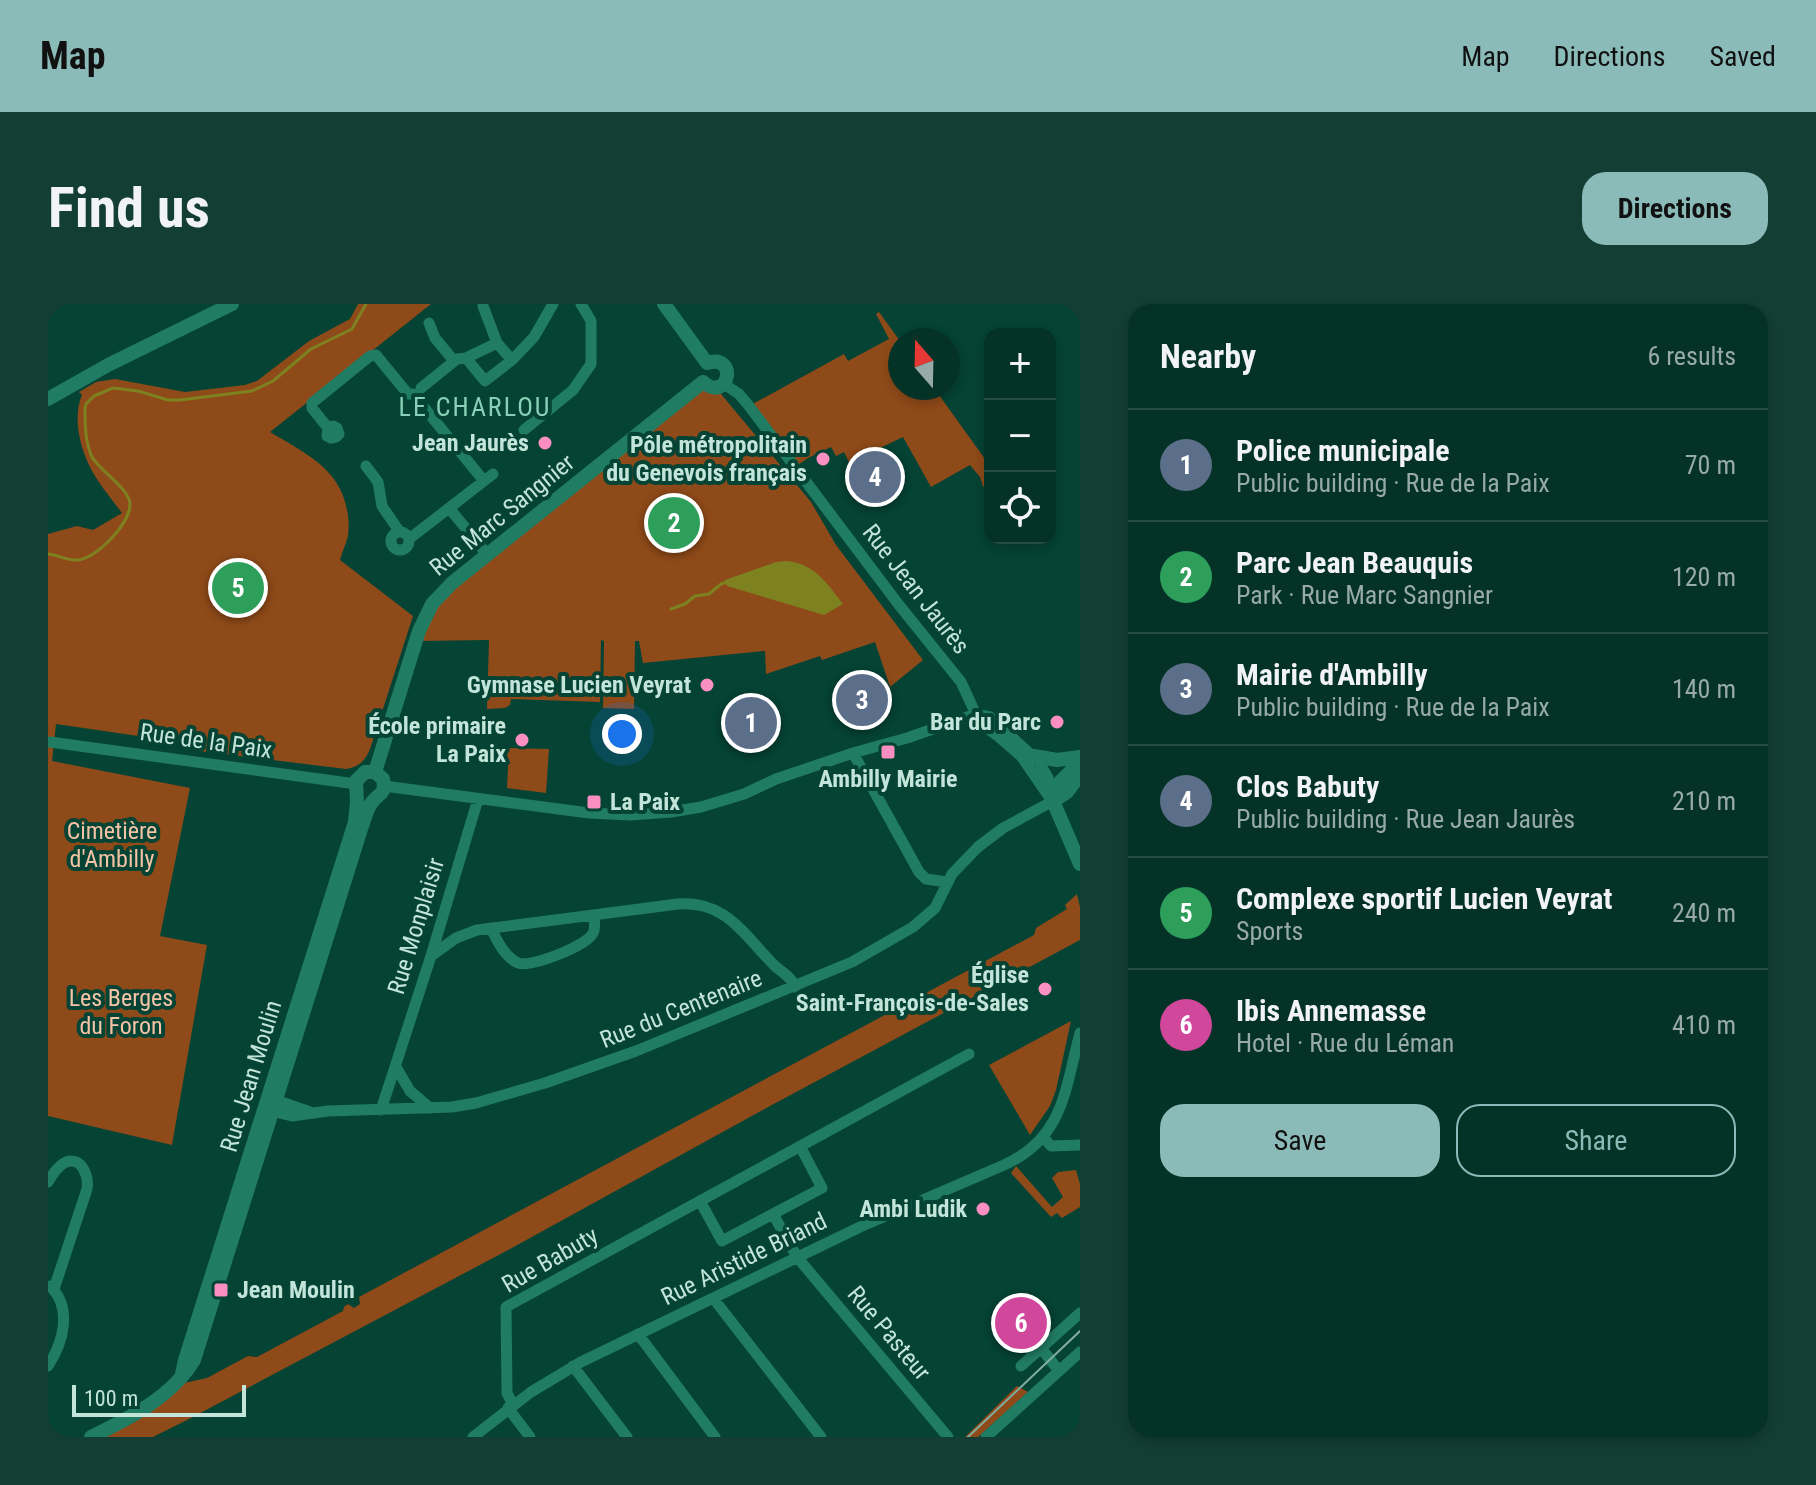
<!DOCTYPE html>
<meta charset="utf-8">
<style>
body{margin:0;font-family:"Roboto Condensed",sans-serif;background:#123e33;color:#f1f3f6}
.controls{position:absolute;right:24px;top:24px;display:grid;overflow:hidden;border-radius:16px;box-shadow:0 4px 12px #0003}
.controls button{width:72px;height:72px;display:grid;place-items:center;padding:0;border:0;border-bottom:2px solid #254d44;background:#043227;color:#f1f3f6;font:40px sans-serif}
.compass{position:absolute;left:840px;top:24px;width:72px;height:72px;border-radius:50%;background:#043227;box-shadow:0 4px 12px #0003;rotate:340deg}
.scale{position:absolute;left:24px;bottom:20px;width:174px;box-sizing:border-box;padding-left:8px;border:4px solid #c3e5d9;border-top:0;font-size:22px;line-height:28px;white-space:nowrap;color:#c3e5d9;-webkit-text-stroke:6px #054334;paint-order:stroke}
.you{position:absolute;left:574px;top:430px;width:28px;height:28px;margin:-20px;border:6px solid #fff;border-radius:50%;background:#1a73e8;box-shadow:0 0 0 12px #1a73e833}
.badge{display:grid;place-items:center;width:52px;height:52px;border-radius:50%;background:#8bbbb9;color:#fff;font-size:26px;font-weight:700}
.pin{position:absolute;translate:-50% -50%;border:4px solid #fff;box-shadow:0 2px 8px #0006}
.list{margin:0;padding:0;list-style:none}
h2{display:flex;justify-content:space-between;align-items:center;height:104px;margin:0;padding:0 32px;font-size:34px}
h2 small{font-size:26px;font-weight:400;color:#97aaa7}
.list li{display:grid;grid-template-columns:52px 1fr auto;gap:24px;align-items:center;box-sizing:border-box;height:112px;padding:0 32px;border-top:2px solid #254d44}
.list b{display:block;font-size:30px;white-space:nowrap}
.list p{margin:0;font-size:26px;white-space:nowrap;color:#97aaa7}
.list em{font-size:26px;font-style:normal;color:#97aaa7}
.actions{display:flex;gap:16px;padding:24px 32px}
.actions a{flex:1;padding:18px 0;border:2px solid #8bbbb9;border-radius:24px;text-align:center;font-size:28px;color:#8bbbb9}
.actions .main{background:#8bbbb9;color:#111}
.icon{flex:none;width:44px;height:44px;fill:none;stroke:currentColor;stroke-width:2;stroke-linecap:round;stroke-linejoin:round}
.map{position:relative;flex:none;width:1032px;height:1133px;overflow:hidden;border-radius:24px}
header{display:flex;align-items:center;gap:48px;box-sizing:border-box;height:112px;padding:0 40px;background:#8bbbb9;color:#111}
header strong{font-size:38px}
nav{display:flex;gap:44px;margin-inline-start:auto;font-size:28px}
.intro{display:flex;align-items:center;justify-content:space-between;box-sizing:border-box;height:192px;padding:0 48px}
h1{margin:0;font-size:56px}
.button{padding:20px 36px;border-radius:24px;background:#8bbbb9;color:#111;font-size:28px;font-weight:700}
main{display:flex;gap:48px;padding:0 48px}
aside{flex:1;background:#043227;border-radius:24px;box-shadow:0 4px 12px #0003}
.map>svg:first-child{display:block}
.green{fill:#8f4a19}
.water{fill:#7e811f}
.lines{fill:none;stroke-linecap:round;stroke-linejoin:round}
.stream{stroke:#7e811f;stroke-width:3}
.minor{stroke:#217c64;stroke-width:11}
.tertiary{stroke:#217c64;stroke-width:14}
.tram{stroke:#81ac9f;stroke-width:2}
.poi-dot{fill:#fc8fc2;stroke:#054334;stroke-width:3}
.labels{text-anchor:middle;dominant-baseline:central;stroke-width:8;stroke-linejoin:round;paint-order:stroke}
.poi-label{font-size:24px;font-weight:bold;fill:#c3e5d9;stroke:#054334;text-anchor:end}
.street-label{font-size:24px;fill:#c3e5d9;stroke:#054334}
.park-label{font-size:24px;fill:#f5c3a6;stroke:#054334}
.neighbourhood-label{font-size:26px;letter-spacing:2px;fill:#88d0b8;stroke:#054334}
</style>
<header>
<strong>Map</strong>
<nav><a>Map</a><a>Directions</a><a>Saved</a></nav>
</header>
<div class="intro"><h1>Find us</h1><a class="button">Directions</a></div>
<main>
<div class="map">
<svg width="1032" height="1133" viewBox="0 0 1032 1133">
<rect width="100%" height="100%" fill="#054334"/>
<!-- green -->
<path class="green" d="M310 0H383L222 128C255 148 292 164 299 206 301 215 301 224 300 232 298 240 294 248 292 256L365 312 322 445C317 457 311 463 298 465L151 447 152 441 8 420 4 457 142 484 112 632 159 641 124 841 0 812V230L29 222 45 226 74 209C63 194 49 178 41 161 31 140 25 112 34 91L31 88 48 78 67 75 137 88 197 81 209 77 261 37 302 15Z
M831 8 852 37V84H886L942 162V191L935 182 932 173 922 161 883 183 855 133 805 157 801 158 796 148 788 152 783 143 760 154 747 163 701 102 796 50 800 57 841 35 828 10Z
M655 78 668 84 763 198 788 241 875 356 842 383 827 338 774 356 772 352 718 370 717 347 595 359 591 337H587L586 405 555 404 556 337 553 336 552 398 463 395 462 401 457 404 439 405 441 336 368 337 381 306Z
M458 444 501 445 498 489 459 484 460 463Z
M1029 590 1032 603V636L722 802 462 945 141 1115 105 1133H57L136 1079 159 1074 200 1052 209 1053 295 1007 296 1003 300 1000 306 1004 312 1000 311 993 986 631 988 624 1019 605 1017 601Z
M1023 717 1008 786 1002 802 982 831 941 761Z
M968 862 1004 903 1015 893 1004 874 1010 868 1028 866 1032 880V903L1014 914 1009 909 1003 913 963 869Z
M969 1082 980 1088 930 1133H917Z"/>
<!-- water -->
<path class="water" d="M738 257C766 259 779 279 795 300L776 311 679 282 677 276 728 258Z"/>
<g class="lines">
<!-- stream -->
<path class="stream" d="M0 250C11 251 19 257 30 256 49 254 82 220 82 200 81 184 51 166 44 153 37 138 37 120 37 104L38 100 46 92 65 84 90 87 120 96H132L204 87 225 77 263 45 304 25 318 0
M623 305 637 300 647 292 661 290 673 280 679 278"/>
<!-- minor -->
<path class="minor" d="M435 2 449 39
M381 19 387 34 406 57
M464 56 486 33 505 0
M676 80 691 90 701 102 851 301 913 378 932 419 950 432 973 452 1002 494
M373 84 409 55 418 54 449 39 464 56 437 77 418 54
M280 124 285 122 289 124 291 130 288 133 283 134 279 132 280 124 264 104V99L322 52 328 51 360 90H365L436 177
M476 126 525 86 543 60V17L533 0
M318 162 330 178 334 202 351 227
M401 204 439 250
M343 237a9 9 0 1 1 18 0a9 9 0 1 1-18 0Z
M361 235 445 170
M2 438 308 480
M805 449 871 568 878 575 899 578
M336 482 541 509 583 511 623 508 653 503 696 490 728 475 805 449 859 434 928 410 942 413 991 458 1000 474 1005 497
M443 624C449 637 457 653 470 659 482 664 539 642 545 629 548 624 546 617 546 611
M383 652 408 634 429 626 630 600C678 596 696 631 726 661 734 669 743 672 747 683
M348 763 362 787 382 804
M222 794 262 808
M219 806 244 812 280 807 404 803 428 799 497 779 588 747 804 658 865 623 887 604 904 570 930 543 955 524 1005 497
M333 806 383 652 430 495
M996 834 1003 842 1032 841
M0 878C4 871 11 861 18 858 34 852 41 873 39 885L6 985
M652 897 674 937 774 884 752 842
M725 910 749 953 900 1133
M665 994 773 1133
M590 1030 667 1133
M993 1044 1011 1067
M0 1062C15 1039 25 1004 2 982
M525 1062 579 1133
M973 1062 1032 1009
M465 1101 459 1089 458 1003 921 750
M460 1104 482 1133
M425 1133 483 1088 533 1058 812 923 956 861C1016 834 1017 785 1032 729
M938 1133 1032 1048"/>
<!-- tertiary -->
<path class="tertiary" d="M616 0 659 59
M655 78C681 100 691 49 659 59
M0 95 60 61 184 0
M986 452 1009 456 1032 453
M327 468 371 327 384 300 404 279 655 78
M1005 497 1032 560
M1005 497 1011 479 1032 458
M1005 497 1019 488 1032 471
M43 1133C80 1115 124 1093 146 1056L314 522C317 514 319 503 325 497 332 488 338 491 335 475L327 468H317L308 477 309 498 307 518 137 1056 134 1070"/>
<!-- tram -->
<path class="tram" d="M920 1133 1032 1027"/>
</g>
<!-- markers -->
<g class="poi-dot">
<circle cx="497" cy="139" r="8"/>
<circle cx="775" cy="155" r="8"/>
<circle cx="659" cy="381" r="8"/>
<circle cx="1009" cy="418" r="8"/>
<circle cx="474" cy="436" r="8"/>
<rect x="832" y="440" width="16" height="16" rx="4"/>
<rect x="538" y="490" width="16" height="16" rx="4"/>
<circle cx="997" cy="685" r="8"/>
<circle cx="935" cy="905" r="8"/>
<rect x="165" y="978" width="16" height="16" rx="4"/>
</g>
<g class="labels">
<!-- poi labels -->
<g class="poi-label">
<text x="481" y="139">Jean Jaurès</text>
<text x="759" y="141">Pôle métropolitain<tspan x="759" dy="28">du Genevois français</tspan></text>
<text x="643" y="381">Gymnase Lucien Veyrat</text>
<text x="993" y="418">Bar du Parc</text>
<text x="458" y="422">École primaire<tspan x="458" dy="28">La Paix</tspan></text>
<text x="840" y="475" text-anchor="middle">Ambilly Mairie</text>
<text x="562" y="498" text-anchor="start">La Paix</text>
<text x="981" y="671">Église<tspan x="981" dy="28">Saint-François-de-Sales</tspan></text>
<text x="919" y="905">Ambi Ludik</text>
<text x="189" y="986" text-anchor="start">Jean Moulin</text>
</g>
<!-- street labels -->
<g class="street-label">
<text transform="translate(454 211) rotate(-39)">Rue Marc Sangnier</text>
<text transform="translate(868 285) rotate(52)">Rue Jean Jaurès</text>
<text transform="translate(158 437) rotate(8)">Rue de la Paix</text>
<text transform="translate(368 622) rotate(-73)">Rue Monplaisir</text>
<text transform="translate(633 705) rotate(-22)">Rue du Centenaire</text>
<text transform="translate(203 772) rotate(-73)">Rue Jean Moulin</text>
<text transform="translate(696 955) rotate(-26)">Rue Aristide Briand</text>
<text transform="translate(502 956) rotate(-30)">Rue Babuty</text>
<text transform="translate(841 1029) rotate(50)">Rue Pasteur</text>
</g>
<!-- park labels -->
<g class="park-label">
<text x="64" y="527">Cimetière<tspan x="64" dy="28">d'Ambilly</tspan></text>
<text x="73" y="694">Les Berges<tspan x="73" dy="28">du Foron</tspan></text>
</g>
<!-- neighbourhood labels -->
<g class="neighbourhood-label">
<text x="427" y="103">LE CHARLOU</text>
</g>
</g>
</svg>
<div class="controls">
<button>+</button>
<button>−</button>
<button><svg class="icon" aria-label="locate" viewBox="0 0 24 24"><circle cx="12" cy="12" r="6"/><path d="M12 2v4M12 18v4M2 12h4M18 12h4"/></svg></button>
</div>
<svg class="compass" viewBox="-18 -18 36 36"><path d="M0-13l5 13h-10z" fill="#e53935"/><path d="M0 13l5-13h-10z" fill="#97aaa7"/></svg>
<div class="scale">100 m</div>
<div class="you"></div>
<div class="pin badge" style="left:703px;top:419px;background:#5c6f8a">1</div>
<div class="pin badge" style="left:626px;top:219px;background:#2e9e5b">2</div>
<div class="pin badge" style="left:814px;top:396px;background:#5c6f8a">3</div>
<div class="pin badge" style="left:827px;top:173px;background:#5c6f8a">4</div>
<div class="pin badge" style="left:190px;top:284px;background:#2e9e5b">5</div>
<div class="pin badge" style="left:973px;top:1019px;background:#d1479c">6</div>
</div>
<aside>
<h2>Nearby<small>6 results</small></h2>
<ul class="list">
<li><span class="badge" style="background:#5c6f8a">1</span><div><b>Police municipale</b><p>Public building · Rue de la Paix</p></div><em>70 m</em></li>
<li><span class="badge" style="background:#2e9e5b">2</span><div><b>Parc Jean Beauquis</b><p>Park · Rue Marc Sangnier</p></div><em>120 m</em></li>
<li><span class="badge" style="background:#5c6f8a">3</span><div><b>Mairie d'Ambilly</b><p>Public building · Rue de la Paix</p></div><em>140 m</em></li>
<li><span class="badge" style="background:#5c6f8a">4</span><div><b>Clos Babuty</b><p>Public building · Rue Jean Jaurès</p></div><em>210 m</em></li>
<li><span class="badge" style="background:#2e9e5b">5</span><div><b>Complexe sportif Lucien Veyrat</b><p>Sports</p></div><em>240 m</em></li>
<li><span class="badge" style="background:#d1479c">6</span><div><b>Ibis Annemasse</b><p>Hotel · Rue du Léman</p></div><em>410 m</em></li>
</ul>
<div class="actions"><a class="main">Save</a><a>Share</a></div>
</aside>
</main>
